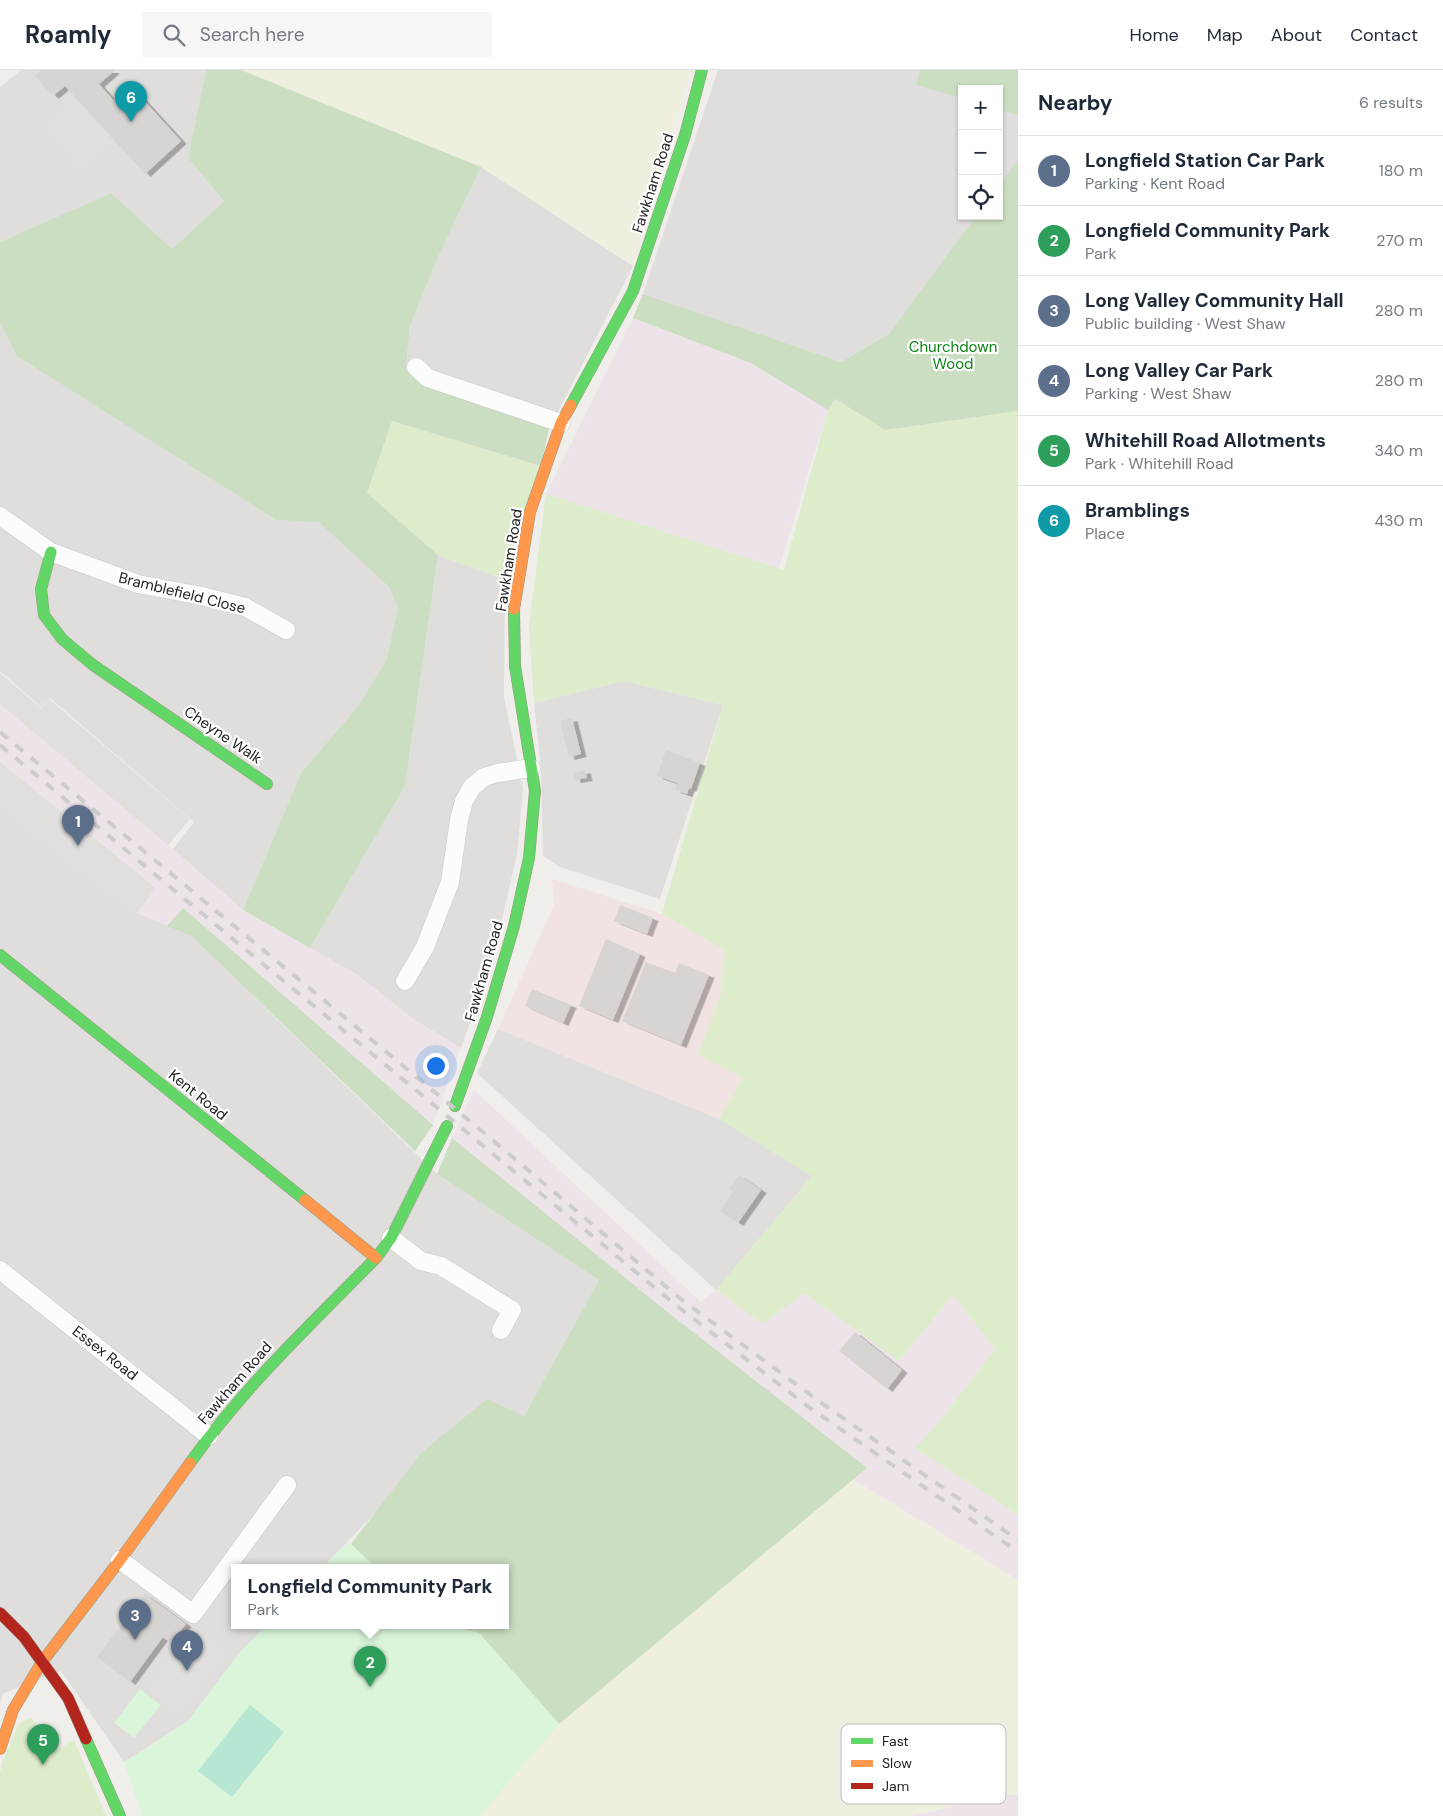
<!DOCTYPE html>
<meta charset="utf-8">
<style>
body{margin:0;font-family:"DM Sans",sans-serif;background:#f6f6f7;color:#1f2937}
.controls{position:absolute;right:15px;top:15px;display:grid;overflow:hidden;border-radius:0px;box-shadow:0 1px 4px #0004}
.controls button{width:45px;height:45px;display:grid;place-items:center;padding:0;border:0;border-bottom:1px solid #e0e1e3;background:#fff;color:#1f2937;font:25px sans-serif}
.you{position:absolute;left:435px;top:995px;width:18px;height:18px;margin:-12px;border:4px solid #fff;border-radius:50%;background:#1a73e8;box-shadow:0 0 0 8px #1a73e833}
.badge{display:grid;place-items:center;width:32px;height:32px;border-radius:50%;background:#6a6968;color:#fff;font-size:16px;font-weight:700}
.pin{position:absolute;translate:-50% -41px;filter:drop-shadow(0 1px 2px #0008)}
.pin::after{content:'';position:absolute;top:26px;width:18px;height:15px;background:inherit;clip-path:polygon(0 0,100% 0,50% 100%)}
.popup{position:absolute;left:231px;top:1494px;width:278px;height:65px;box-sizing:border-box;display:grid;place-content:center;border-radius:0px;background:#fff;filter:drop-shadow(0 1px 4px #0005);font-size:16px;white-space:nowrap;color:#747a83}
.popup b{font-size:19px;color:#1f2937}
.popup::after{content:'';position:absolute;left:50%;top:100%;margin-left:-10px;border:10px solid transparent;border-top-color:#fff}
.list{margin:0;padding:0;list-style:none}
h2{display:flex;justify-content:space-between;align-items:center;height:65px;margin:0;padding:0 20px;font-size:21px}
h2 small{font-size:16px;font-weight:400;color:#747a83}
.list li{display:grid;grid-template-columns:32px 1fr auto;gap:15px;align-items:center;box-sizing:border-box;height:70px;padding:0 20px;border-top:1px solid #e0e1e3}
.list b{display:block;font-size:19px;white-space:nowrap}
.list p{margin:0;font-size:16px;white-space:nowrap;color:#747a83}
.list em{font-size:16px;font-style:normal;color:#747a83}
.icon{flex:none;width:28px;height:28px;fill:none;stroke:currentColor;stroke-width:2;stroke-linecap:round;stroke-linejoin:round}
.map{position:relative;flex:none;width:1018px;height:1746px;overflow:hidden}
header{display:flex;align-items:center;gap:30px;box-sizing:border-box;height:70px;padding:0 25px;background:#fff;border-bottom:1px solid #e0e1e3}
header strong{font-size:24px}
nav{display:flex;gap:28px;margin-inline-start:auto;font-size:18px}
.search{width:350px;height:45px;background:#f6f6f7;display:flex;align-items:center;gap:12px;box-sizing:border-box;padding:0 18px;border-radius:0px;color:#747a83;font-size:19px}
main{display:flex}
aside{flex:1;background:#fff}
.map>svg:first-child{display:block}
.residential{fill:#dfdedc}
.commercial{fill:#f1e3e1}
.industrial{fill:#ede4e9}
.farmland{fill:#efefdf}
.grass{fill:#ddeccb}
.forest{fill:#cbdec1}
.park{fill:#daf5da}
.pitch{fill:#b7e6d2}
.parking{fill:#e0dfde}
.building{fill:#d7d4d2;filter:url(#shadow)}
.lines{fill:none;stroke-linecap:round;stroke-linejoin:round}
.street-casing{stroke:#c9c8c7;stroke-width:19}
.fast-casing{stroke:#999a82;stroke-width:12}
.slow-casing{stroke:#999a82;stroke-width:12}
.jam-casing{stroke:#999a82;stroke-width:12}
.street{stroke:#fdfcfc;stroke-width:18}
.fast{stroke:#63d668;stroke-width:11}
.slow{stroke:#ff974d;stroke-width:11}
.jam{stroke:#b3261e;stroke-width:11}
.rail{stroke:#ccc;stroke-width:4;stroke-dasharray:10 10;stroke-linecap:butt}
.labels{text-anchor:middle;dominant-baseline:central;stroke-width:4.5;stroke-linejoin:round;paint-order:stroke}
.street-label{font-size:15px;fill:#222;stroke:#fff}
.park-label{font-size:15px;fill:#0c8416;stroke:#fff}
.key{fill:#fff;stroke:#bdbdbd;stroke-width:1}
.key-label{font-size:14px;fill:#222}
</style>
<header>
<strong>Roamly</strong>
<div class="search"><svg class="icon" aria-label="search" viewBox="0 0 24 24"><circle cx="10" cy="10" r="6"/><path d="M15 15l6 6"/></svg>Search here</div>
<nav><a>Home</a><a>Map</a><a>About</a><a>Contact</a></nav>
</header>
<main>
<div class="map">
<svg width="1018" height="1746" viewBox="0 0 1018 1746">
<defs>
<filter id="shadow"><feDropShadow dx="5.5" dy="3" stdDeviation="0" flood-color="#0004"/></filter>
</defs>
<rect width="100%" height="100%" fill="#f0eeeb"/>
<!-- residential -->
<path class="residential" d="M21 0H206L188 88 224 131 171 180 111 123 0 172V17Z
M718 0H920L917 14 962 28V146H979L889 264 841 292 643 224Z
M999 39 1018 44V96L999 120Z
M481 97 633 196 549 359 423 313 406 297 410 256 439 185Z
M0 253 18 286 276 450 319 451 389 517 398 538 386 591 358 636 301 703 243 840 173 779 194 752 50 628 41 637 0 601Z
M438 485 505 510 504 627 523 719 517 784 500 858 475 940 461 978 416 951 356 904 310 878 405 716Z
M624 611 723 635 660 829 560 797 543 786 541 699 534 633Z
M0 734 137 843 191 866 437 1104 599 1210 524 1346 374 1444 322 1498H235V1556H266L240 1582 188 1651 124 1692 61 1601 4 1623 0 1633Z
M498 959 719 1049 812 1106 716 1220 477 1003Z"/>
<!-- commercial -->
<path class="commercial" d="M552 809 662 844 724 880 721 924 699 985 743 1008 719 1049 498 959 554 835Z"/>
<!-- industrial -->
<path class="industrial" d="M633 248 751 293 828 340 779 498 546 424Z
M0 634 173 779 243 840 356 904 416 951 461 978 433 1055 415 1081 191 866 137 843 156 818 0 692Z
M474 1020 701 1232 716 1220 763 1254 804 1223 899 1291 953 1225 995 1279 939 1352 915 1378 1018 1445V1510L851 1408 599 1210 437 1104Z
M1000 1725H1018V1746H912Z"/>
<!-- farmland -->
<path class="farmland" d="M241 0H691L633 196 481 97Z
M853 1410 1018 1510V1725H1000L912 1746H480L559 1654Z"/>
<!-- grass -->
<path class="grass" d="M835 329 886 360 1018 341V1445L915 1378 939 1352 995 1279 953 1225 899 1291 804 1223 763 1254 716 1220 812 1106 719 1049 743 1008 698 985 721 924 724 880 662 844 723 635 624 611 534 633 529 555 546 424 784 500 828 340Z
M392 351 541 396 500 508 438 485 367 423Z
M32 1648 50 1680V1684L74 1670 106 1746H0V1703L3 1690 19 1653Z"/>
<!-- forest -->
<path class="forest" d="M206 0H241L481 97 439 185 410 256 406 297 423 313 549 359 541 396 392 351 367 423 438 485 405 716 310 878 243 840 301 703 358 636 386 591 398 538 389 517 319 452 276 450 17 286 0 253V172L111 123 172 179 224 131 188 88Z
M920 0H1018V45L999 40V19H962V28L916 15Z
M1018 90V341L886 360 835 329 828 340 751 293 633 248 643 224 841 292 889 264 976 146H999V115Z
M183 838 433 1055 415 1081 191 866 167 856Z
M452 1068 665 1240 867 1398 559 1654 479 1563 449 1556H505V1498H376L351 1474 421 1383 487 1329 524 1346 599 1210 437 1104Z"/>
<!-- park -->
<path class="park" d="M348 1472 351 1474 376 1498H322Z
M266 1556H449L479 1563 559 1654 480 1746H142L124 1692 188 1651 240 1582Z
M140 1619 161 1635 134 1668 114 1653Z"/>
<!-- pitch -->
<path class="pitch" d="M250 1635 284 1662 232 1727 198 1701Z"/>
<!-- parking -->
<path class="parking" d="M70 24 113 72 82 100 48 60Z
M0 603 41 638 49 629 190 749 168 775 0 634Z
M0 692 156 818 137 843 0 734Z
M195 1558 215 1576 226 1582 179 1644 148 1620Z"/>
<!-- building -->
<path class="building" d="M41 0H113L114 1 99 14 113 30 119 24 129 34 139 25 181 71 145 104 65 16 53 26 35 6Z
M572 648 581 684 569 687 560 651Z
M666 680 700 693 691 719 689 718 687 724 675 720 677 713 657 706Z
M585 700 587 708 575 710 574 703Z
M620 835 653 848 647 864 614 851Z
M606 869 640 884 613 950 579 936Z
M646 892 675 903 679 893 709 905 681 975 622 951Z
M532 919 571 935 563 953 525 936Z
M739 1105 761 1120 738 1153 720 1141 733 1122 729 1119Z
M855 1262 902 1300 887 1319 839 1281Z
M145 1524 186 1554 171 1573 163 1567 130 1612 97 1587Z"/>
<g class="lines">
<!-- street casing -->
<g class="street-casing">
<path id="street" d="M416 297 428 308 561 353
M0 446 51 482 138 514 202 526 245 537 286 560
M405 911 425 877 450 812 459 750 464 731 472 717 484 707 497 703 531 698
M391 1168 421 1191 441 1196 512 1240 501 1260
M0 1200 209 1366
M120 1490 193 1544 287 1415"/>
</g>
<!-- fast casing -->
<g class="fast-casing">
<path id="fast" d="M571 335 633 221 685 65 702 0
M51 482 41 519 44 545 62 569 93 595 267 714
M0 885 305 1130
M455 1036 487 947 514 856 529 788 535 721 515 596 514 539
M190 1393C244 1317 311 1254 376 1188L391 1168 447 1056
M86 1669 120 1746"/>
</g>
<!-- slow casing -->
<g class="slow-casing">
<path id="slow" d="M514 539 530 442 561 353 571 335
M305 1130 376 1188
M0 1679 13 1640 42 1592 120 1490 190 1393"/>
</g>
<!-- jam casing -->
<g class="jam-casing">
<path id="jam" d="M0 1543 24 1567 68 1628 86 1669"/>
</g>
<!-- street -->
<use href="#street" class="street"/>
<!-- fast -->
<use href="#fast" class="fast"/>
<!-- slow -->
<use href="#slow" class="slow"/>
<!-- jam -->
<use href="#jam" class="jam"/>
<!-- rail -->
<path class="rail" d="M0 662 483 1062 682 1230 823 1334 1018 1470
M0 675 170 817 677 1236 810 1338 1018 1482"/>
</g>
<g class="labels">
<!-- street labels -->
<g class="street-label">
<text transform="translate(653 113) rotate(-72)">Fawkham Road</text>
<text transform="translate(509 490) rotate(-81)">Fawkham Road</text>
<text transform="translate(182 523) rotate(14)">Bramblefield Close</text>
<text transform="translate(223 665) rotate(34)">Cheyne Walk</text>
<text transform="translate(484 901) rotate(-74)">Fawkham Road</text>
<text transform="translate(198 1025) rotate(39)">Kent Road</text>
<text transform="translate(105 1283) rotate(38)">Essex Road</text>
<text transform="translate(235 1313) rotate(-49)">Fawkham Road</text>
</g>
<!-- park labels -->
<g class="park-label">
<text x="953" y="277">Churchdown<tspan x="953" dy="17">Wood</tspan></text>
</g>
</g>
<!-- legend -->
<rect x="841" y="1654" width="165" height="80" rx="8" class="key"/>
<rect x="851" y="1668" width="22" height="6" fill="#63d668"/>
<rect x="851" y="1690" width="22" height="7" fill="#ff974d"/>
<rect x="851" y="1713" width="22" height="6" fill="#b3261e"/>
<g class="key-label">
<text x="882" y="1676">Fast</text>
<text x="882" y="1698">Slow</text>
<text x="882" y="1721">Jam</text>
</g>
</svg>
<div class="controls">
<button>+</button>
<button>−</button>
<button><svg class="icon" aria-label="locate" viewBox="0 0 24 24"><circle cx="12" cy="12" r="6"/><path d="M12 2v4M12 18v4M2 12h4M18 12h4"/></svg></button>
</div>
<div class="you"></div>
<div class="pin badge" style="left:78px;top:776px;background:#5c6f8a">1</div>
<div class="pin badge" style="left:370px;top:1617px;background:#2e9e5b">2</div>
<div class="popup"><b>Longfield Community Park</b>Park</div>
<div class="pin badge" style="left:135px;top:1570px;background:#5c6f8a">3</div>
<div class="pin badge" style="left:187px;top:1601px;background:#5c6f8a">4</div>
<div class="pin badge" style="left:43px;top:1695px;background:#2e9e5b">5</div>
<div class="pin badge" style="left:131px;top:52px;background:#0f9aa8">6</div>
</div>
<aside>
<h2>Nearby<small>6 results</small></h2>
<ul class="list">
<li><span class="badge" style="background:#5c6f8a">1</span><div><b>Longfield Station Car Park</b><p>Parking · Kent Road</p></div><em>180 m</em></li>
<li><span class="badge" style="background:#2e9e5b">2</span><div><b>Longfield Community Park</b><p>Park</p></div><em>270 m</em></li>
<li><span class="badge" style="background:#5c6f8a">3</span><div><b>Long Valley Community Hall</b><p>Public building · West Shaw</p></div><em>280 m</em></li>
<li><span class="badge" style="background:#5c6f8a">4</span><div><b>Long Valley Car Park</b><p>Parking · West Shaw</p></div><em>280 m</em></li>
<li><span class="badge" style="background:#2e9e5b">5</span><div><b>Whitehill Road Allotments</b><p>Park · Whitehill Road</p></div><em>340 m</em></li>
<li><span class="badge" style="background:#0f9aa8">6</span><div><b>Bramblings</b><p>Place</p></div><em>430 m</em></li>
</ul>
</aside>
</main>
